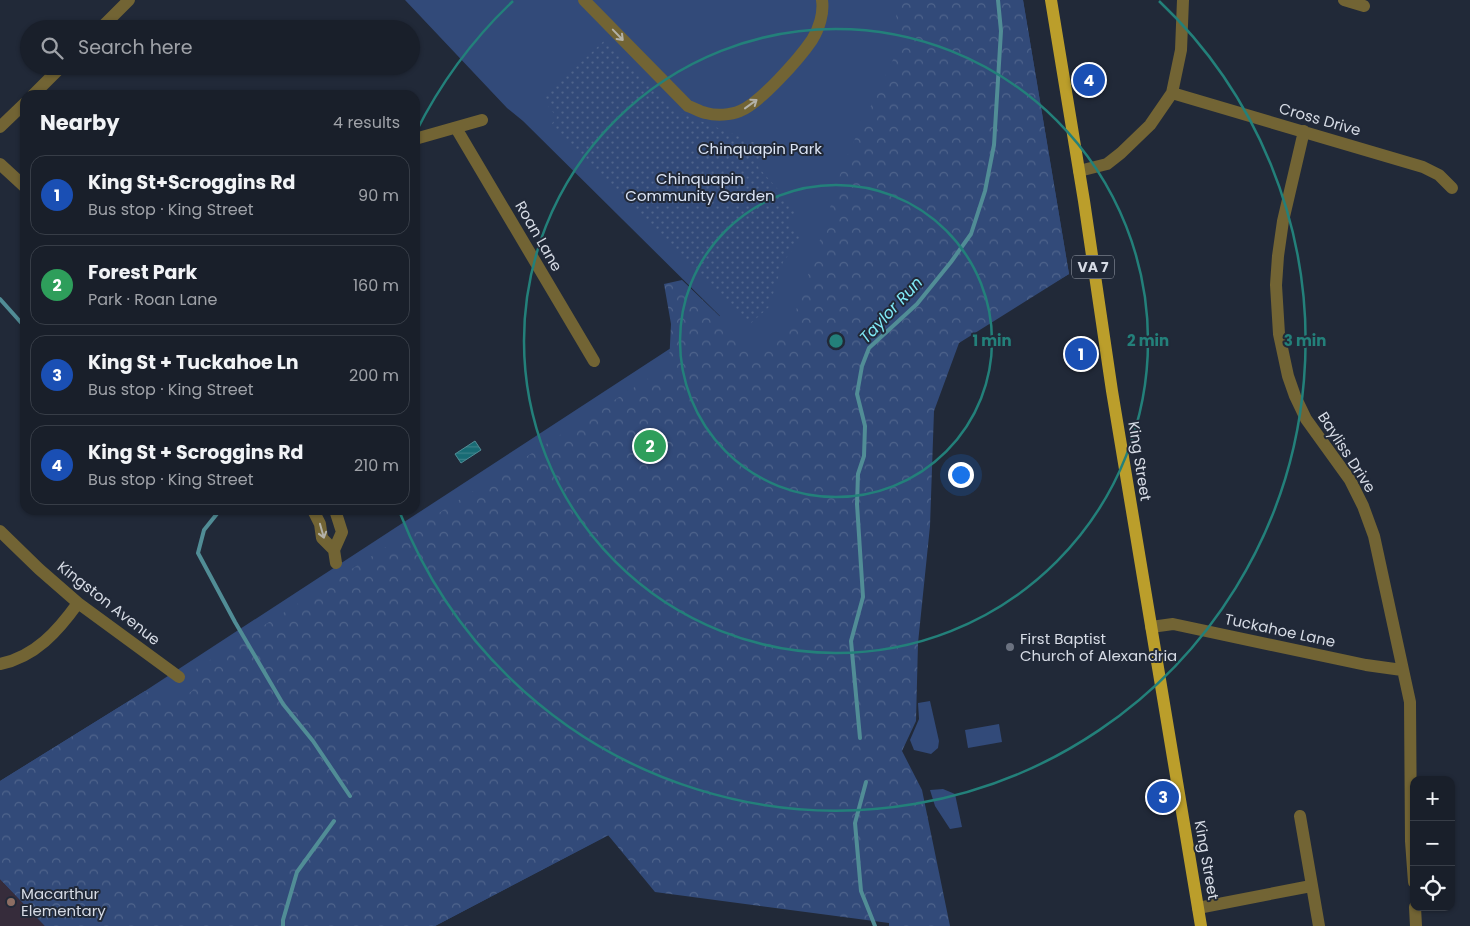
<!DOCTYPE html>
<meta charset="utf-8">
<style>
body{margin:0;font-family:Poppins,sans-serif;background:#262c36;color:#f1f3f6}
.controls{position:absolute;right:15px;bottom:15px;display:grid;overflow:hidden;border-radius:10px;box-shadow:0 1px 4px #0004}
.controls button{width:45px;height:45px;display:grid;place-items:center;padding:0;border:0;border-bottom:1px solid #373d47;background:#191f2a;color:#f1f3f6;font:25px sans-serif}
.you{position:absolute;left:960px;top:474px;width:18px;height:18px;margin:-12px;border:4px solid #fff;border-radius:50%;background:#1a73e8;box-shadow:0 0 0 8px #1a73e833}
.badge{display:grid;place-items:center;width:32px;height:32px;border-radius:50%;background:#2bd5ac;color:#fff;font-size:16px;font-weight:700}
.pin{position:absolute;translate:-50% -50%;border:2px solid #fff;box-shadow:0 1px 5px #0006}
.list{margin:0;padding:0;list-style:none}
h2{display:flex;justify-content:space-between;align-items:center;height:65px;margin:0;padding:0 20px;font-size:21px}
h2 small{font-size:16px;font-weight:400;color:#9fa2a8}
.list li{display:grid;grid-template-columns:32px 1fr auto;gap:15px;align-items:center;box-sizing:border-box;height:80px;margin:0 10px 10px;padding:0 10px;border:1px solid #373d47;border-radius:15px}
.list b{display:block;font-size:19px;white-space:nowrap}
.list p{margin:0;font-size:16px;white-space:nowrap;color:#9fa2a8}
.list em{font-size:16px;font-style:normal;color:#9fa2a8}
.icon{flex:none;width:28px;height:28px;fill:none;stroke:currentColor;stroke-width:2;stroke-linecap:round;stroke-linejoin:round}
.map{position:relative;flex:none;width:1470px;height:926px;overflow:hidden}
.search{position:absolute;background:#191f2a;box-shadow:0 1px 4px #0004;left:20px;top:20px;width:400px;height:55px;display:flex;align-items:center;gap:12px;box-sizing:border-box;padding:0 18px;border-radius:28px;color:#9fa2a8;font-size:19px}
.panel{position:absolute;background:#191f2a;box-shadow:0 1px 4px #0004;left:20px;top:90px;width:400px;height:425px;border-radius:15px}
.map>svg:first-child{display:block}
.education{fill:#362c3b}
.green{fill:#324a79}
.forest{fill:url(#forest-crowns)}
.garden{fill:url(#garden-dots)}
.water{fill:url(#water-rules);stroke:#518d96}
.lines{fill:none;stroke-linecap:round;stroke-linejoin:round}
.stream{stroke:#518d96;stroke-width:4}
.minor{stroke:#726434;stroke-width:12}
.primary{stroke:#bb9e2b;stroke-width:12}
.oneway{stroke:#b3b1a7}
.ring{fill:none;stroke:#23807a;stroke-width:2.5}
.worship-dot{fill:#6b7280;stroke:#212938;stroke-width:2}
.education-dot{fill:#8d6e63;stroke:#212938;stroke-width:2}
.labels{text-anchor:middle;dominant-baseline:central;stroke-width:4;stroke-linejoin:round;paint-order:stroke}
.shield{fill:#212938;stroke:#a0a6b1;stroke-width:1}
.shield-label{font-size:14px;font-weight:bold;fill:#d6dbe5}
.street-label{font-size:15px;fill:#d6dbe5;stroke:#212938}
.park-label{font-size:15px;fill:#dbe4f5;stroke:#212938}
.poi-label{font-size:15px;fill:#d6dbe5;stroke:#212938;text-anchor:start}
.water-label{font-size:16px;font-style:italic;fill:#80eaf7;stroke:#212938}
.centre{fill:#23807a;stroke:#212938;stroke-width:2.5}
.ring-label{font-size:15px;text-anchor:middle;font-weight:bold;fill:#23807a;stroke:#212938;stroke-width:4;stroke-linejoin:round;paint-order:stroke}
</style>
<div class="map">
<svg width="1470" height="926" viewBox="0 0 1470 926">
<defs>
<pattern id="forest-crowns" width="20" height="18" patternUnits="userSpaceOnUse" patternTransform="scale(1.25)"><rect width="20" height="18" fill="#324a79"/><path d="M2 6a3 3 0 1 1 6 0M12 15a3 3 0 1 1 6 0" fill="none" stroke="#4f648c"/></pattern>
<pattern id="garden-dots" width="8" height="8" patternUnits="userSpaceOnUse" patternTransform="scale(1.25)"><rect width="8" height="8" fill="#324a79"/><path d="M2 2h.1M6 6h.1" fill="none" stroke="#4f648c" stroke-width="1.8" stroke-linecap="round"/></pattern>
<pattern id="water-rules" width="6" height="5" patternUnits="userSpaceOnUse" patternTransform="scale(1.25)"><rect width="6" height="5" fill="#186b74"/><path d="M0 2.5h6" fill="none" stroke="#398088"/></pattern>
</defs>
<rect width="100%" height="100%" fill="#212938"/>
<!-- education -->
<path class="education" d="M0 879 45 926H0Z"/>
<!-- green -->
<path class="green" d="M405 0H1023L1069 274 628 535 609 835 435 926H45L0 879V781L145 691 720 316 523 121 507 108Z
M930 701 939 741 938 748 931 754 914 750 910 740 919 719 918 703Z
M999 724 1002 742 968 748 965 730Z
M943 789 955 794 962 827 950 829 935 806 930 790Z"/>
<!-- forest -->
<path class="forest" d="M894 0H1023L1069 274 959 343 934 411 930 526 918 643 916 721 902 751 922 790 950 926H889V923L655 892 608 835 435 926H45L0 879V781L145 691 173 705 193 690V671L669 365 671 324 664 284 682 280 761 356 790 328 821 237 844 162 900 45Z"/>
<!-- garden -->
<path class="garden" d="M606 39 678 112 763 146 758 167 797 211 789 225 801 239 783 262 769 307 750 324 550 126 557 117 542 99Z"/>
<!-- water -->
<path class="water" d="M475 441 481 450 461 463 455 454Z"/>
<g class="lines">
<!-- stream -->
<path class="stream" d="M0 299 25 327
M220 510 204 530 198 553 235 622 283 704 313 741 350 796
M860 738 851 641 863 597 857 504 858 474 864 456 865 426 857 394 862 366 869 348 917 304 951 262 971 234 985 191 994 145 1001 31 998 0
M866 782 855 823 861 891 875 926
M283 926V920L297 872 334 821"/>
<!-- minor -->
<path class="minor" d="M584 0 688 106C694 108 700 112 706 113 716 116 731 115 740 111 760 103 799 59 812 40 819 29 824 13 822 0
M1344 0 1364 6
M100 29 129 0
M1172 93 1423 167 1439 175 1452 188
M33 95 62 66
M0 127 25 103
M456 128 594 361
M1304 131 1283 221 1278 256 1276 285 1279 334 1288 376 1295 396 1306 419 1350 480 1363 506 1374 536 1410 702 1411 841 1414 882
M415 139 482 120
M0 164 25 187
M1079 171 1107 164 1121 153 1150 125 1172 93 1181 50 1183 0
M313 510 320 524 322 538 334 550
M335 510 342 532 334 550 336 563
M0 531 39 569 78 603 179 677
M1151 627 1173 624 1366 665 1402 670
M0 664C35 657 58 631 78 603
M1300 816 1319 926
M1415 907 1416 926
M1198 908 1311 886"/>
<!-- primary -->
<path class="primary" d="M1051 0 1084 201 1112 391 1201 926"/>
</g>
<!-- one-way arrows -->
<defs><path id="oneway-shaft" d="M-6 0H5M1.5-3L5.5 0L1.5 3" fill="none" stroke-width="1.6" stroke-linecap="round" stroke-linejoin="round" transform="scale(1.25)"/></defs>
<g class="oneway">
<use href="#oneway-shaft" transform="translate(618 35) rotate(46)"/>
<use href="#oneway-shaft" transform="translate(751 104) rotate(-36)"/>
<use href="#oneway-shaft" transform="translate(322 531) rotate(74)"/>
</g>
<!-- distance rings -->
<g class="ring">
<circle cx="836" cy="341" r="156"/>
<circle cx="836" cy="341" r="312"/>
<path d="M416 132A469 469 0 0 1 513 1M1159 1A469 469 0 1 1 400 513"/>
</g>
<!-- markers -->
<circle class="worship-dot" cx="1010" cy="647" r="5"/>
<circle class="education-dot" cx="11" cy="902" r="5"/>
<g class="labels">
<!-- shield labels -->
<rect class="shield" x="1072" y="255.5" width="42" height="23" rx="4"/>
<g class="shield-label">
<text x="1093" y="267">VA 7</text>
</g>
<!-- street labels -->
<g class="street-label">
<text transform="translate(1320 119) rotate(16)">Cross Drive</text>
<text transform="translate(539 236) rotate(60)">Roan Lane</text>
<text transform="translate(1347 452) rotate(57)">Bayliss Drive</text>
<text transform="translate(1140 461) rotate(81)">King Street</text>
<text transform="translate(109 603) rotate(38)">Kingston Avenue</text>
<text transform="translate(1280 630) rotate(12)">Tuckahoe Lane</text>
<text transform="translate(1207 860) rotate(80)">King Street</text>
</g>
<!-- park labels -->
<g class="park-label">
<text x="760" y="148">Chinquapin Park</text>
<text x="700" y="178">Chinquapin<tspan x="700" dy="17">Community Garden</tspan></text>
</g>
<!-- poi labels -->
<g class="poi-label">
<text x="1020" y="638">First Baptist<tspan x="1020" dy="17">Church of Alexandria</tspan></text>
<text x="21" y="893">Macarthur<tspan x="21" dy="17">Elementary</tspan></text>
</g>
<!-- water labels -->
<g class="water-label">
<text transform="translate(891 310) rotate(-47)">Taylor Run</text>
</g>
</g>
<circle cx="836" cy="341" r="8" class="centre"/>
<g class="ring-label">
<text x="992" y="346">1 min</text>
<text x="1148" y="346">2 min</text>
<text x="1305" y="346">3 min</text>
</g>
</svg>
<div class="controls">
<button>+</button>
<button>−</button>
<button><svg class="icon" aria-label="locate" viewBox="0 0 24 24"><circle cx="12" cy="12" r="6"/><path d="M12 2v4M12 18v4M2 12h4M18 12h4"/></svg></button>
</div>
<div class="you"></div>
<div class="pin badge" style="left:1081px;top:354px;background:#1a4fb4">1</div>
<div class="pin badge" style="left:650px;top:446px;background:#2e9e5b">2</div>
<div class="pin badge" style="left:1163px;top:797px;background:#1a4fb4">3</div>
<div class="pin badge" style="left:1089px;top:80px;background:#1a4fb4">4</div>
<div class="search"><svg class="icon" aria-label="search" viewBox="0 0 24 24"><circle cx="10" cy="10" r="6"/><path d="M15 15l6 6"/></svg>Search here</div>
<section class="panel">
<h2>Nearby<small>4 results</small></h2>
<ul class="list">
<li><span class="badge" style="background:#1a4fb4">1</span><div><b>King St+Scroggins Rd</b><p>Bus stop · King Street</p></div><em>90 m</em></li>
<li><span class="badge" style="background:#2e9e5b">2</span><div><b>Forest Park</b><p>Park · Roan Lane</p></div><em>160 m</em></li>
<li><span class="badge" style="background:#1a4fb4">3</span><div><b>King St + Tuckahoe Ln</b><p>Bus stop · King Street</p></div><em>200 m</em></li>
<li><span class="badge" style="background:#1a4fb4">4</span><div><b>King St + Scroggins Rd</b><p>Bus stop · King Street</p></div><em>210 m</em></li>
</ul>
</section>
</div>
